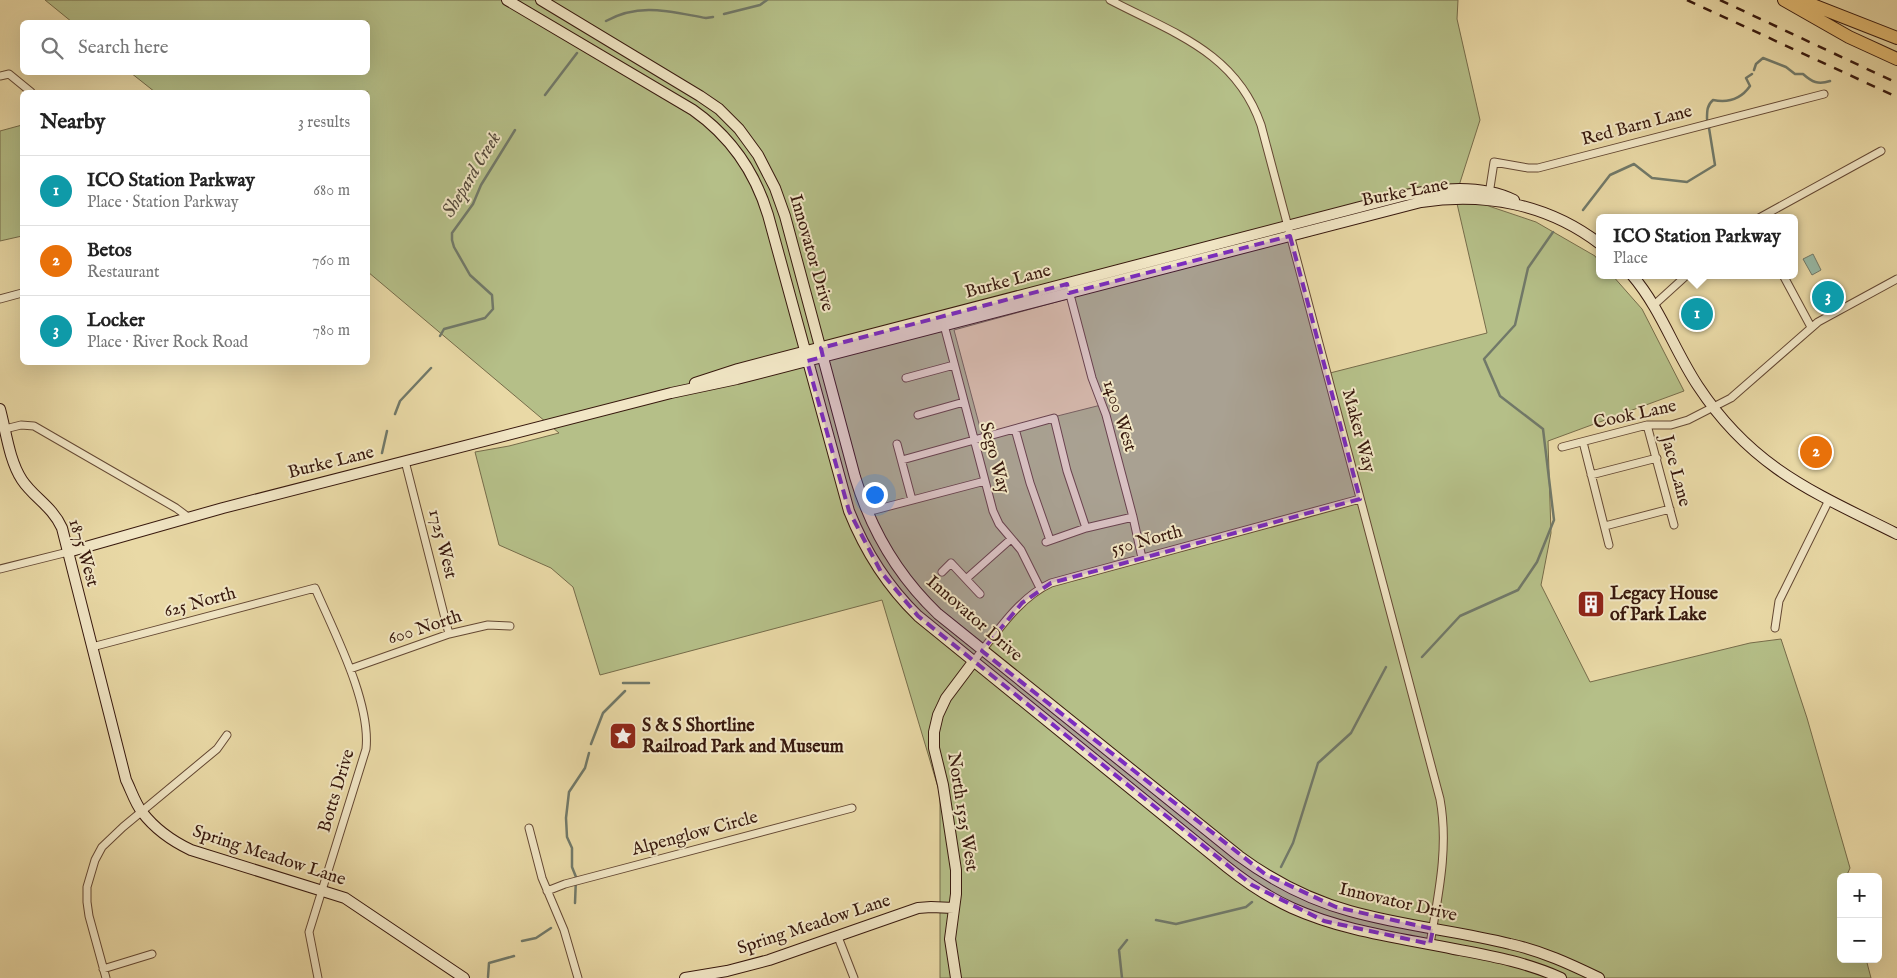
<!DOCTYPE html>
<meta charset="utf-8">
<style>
body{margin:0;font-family:"IM FELL English",serif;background:#f2f2f2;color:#222}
.controls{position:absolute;right:15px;bottom:15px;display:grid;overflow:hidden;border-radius:8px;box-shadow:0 5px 20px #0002}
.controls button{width:45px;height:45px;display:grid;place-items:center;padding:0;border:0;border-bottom:1px solid #e0e0e0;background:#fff;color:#222;font:25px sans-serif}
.you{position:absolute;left:874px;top:494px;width:18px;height:18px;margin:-12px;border:4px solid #fff;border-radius:50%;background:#1a73e8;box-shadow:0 0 0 8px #1a73e833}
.badge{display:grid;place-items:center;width:32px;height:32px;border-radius:50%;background:#1a73e8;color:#fff;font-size:16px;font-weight:700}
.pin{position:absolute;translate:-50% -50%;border:2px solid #fff;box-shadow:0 1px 5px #0006}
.popup{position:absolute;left:1596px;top:214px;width:202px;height:65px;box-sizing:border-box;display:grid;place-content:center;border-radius:8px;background:#fff;filter:drop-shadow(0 1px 4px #0005);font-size:16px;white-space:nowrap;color:#767676}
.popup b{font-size:19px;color:#222}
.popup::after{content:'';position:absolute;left:50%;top:100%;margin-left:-10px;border:10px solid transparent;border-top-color:#fff}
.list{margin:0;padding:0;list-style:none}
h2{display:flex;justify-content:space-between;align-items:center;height:65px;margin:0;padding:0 20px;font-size:21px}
h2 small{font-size:16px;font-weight:400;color:#767676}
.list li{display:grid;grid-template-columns:32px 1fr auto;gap:15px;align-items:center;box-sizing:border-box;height:70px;padding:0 20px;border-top:1px solid #e0e0e0}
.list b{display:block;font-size:19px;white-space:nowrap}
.list p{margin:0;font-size:16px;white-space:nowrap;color:#767676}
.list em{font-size:16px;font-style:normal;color:#767676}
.icon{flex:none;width:28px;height:28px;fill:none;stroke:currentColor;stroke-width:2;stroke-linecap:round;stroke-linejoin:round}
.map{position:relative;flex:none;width:1897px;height:978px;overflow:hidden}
.search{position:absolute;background:#fff;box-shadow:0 5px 20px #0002;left:20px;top:20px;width:350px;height:55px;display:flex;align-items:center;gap:12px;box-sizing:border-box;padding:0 18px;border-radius:8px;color:#767676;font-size:19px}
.panel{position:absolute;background:#fff;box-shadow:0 5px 20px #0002;left:20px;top:90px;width:350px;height:275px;border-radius:8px}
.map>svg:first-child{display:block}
.green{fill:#b5bf88;stroke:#766c4a;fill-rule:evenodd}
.water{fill:#97baa7;stroke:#717969}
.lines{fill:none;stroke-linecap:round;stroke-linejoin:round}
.stream{stroke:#717969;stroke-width:2.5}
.street-casing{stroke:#644833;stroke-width:9}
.secondary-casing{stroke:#37180d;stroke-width:12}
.highway-casing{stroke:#37180d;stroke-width:14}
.street{stroke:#f1e6c5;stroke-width:7}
.secondary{stroke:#f1e6c5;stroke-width:10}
.highway{stroke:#e4bc73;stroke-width:12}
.rail{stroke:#37180d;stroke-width:2.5;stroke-dasharray:9 9;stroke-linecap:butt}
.marked{fill:#7b2cbf;fill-opacity:0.2;stroke:#7b2cbf;stroke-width:4;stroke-dasharray:10 6;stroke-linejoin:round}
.labels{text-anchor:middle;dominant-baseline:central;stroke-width:4;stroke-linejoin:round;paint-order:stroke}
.street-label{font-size:18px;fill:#37180d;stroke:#f1e6c5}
.poi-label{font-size:18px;font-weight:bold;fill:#37180d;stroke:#f1e6c5;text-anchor:start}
.water-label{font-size:19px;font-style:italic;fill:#54493b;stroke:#f1e6c5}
</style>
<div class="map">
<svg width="1897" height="978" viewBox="0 0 1897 978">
<rect width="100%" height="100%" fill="#e9d9a6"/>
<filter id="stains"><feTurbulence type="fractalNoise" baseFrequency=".004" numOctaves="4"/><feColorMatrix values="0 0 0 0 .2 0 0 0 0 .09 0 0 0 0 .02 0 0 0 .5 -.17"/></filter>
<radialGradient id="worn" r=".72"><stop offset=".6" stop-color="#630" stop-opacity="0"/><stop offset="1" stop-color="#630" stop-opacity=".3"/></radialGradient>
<!-- green -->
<path class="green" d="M45 0H1458L1457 19 1480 120 1456 195 1536 222 1595 256 1599 262 1600 275H1612L1642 309 1684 391 1548 441 1551 533 1541 585 1590 682 1750 643 1781 639 1807 718 1850 868 1846 877H1841V959H1866L1871 978H940V794L882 600 600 675 573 587 551 568 499 545 475 452 509 446 559 433 368 272V92H155L131 73 368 72V22H72ZM1455 195 1487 333 1330 373 1292 241ZM1071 298 1101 405 982 435 954 330Z
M22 125V236L0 241V131Z"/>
<!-- water -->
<path class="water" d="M1813 254 1821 270 1812 275 1803 259Z"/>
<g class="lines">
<!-- stream -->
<path class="stream" d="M724 14 760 5 767 0
M606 21C640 2 671 12 706 18L713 17
M1754 70 1756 64 1763 58 1786 67 1795 74H1803C1812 82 1818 85 1830 81
M545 95 577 53
M1707 119C1707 111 1707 105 1713 100 1728 103 1741 99 1750 86L1746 78 1752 74
M1583 210 1610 175 1634 164 1652 178 1687 182 1715 165 1709 128
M440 336 444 329 485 318 493 309 492 295 470 275 454 247 452 240V233L473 204 481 185 515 130
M395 414 400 401 431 368
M382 453 387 431
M1422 657 1460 616 1518 590 1537 562 1554 520 1543 429 1500 396 1484 359 1515 325 1528 268 1553 232
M623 683H649
M591 744 603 713 625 691
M1281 867 1293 843 1318 763 1351 733 1386 667
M575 903 576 877 572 867V848L567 837 566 818 569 792 585 768 589 753
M1156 920 1176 924 1246 907 1252 902
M522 941 536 938 551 928
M488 977 489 963 514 956
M1122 978 1119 950 1127 940"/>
<!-- street casing -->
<g class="street-casing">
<path id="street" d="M1110 0C1173 33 1236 52 1261 125L1440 799C1449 848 1438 896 1430 944
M0 76 9 74 31 92
M1489 194 1494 162 1528 168H1538L1824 94
M1759 218 1881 151
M1783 275 1811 327
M1069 291 1092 378 1106 415 1133 517 1142 558
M0 299 22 293
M1654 305 1687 275
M944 325 993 511 999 524 1021 550 1040 588
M906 378 954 365
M918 415 964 402
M1647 425 1674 525
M5 429 21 425 34 426 176 508 188 517
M1015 429 1030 483 1050 540
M1583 442 1609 545
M897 444 912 500
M1562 447 1647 425H1671L1688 420 1731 398 1818 322 1897 279
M902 460 1054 418 1067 471 1086 528
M405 461 449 634
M1591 475 1657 458
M867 512 985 481
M1605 526 1670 509
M1046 542 1086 528 1133 517
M0 569 68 552
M942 572 951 563 980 594
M966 579 1011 539
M1775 628 1779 601 1829 500
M92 647 315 588C334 632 371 702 366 749L309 932 318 978
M973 662C996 634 1018 598 1051 583L1360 499
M350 669 449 634 488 625 510 626
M529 828 542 878 564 930 578 978
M547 891 565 884 852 808
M838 937 854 978
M103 969 152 954
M106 978 89 916 87 902V887L95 860 102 847 123 827 217 749 227 735"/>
</g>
<!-- secondary casing -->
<g class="secondary-casing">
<path id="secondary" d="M507 0 693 110C730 136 755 172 768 215L849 511C865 551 887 586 918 616L1227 867C1247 883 1268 897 1292 908 1343 931 1400 938 1454 949 1491 956 1526 962 1561 978
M541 0 700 96 719 109 739 129 758 155 775 188 785 216 855 477C871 530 898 576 938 614L1239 856C1273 881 1310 900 1350 911 1403 926 1458 931 1510 944 1542 951 1570 964 1599 978
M1632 275C1661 309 1674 350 1698 386 1752 468 1813 492 1897 534
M695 383 738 369 1406 195C1440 188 1482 184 1514 200
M0 409C6 431 9 460 22 480 34 498 52 506 62 528L126 780C131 790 135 803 142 812 155 829 172 841 191 850L345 898 464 978
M68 552 223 508 671 393 737 379 1421 202C1484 192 1548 204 1600 244
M685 978 727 971 769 960 918 908 931 907 954 908
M956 978 950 939 956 894V870L943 785 934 748V732L938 715 946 698 973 662"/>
</g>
<!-- highway casing -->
<g class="highway-casing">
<path id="highway" d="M1784 0 1849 37 1897 59
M1800 0 1897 38"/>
</g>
<!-- street -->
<use href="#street" class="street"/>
<!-- secondary -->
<use href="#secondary" class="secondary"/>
<!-- highway -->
<use href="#highway" class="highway"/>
<!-- rail -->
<path class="rail" d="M1687 0 1897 97
M1720 0 1897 83"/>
</g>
<!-- marked area -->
<path class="marked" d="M1290 236 1360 499 1051 583 1022 603 982 651 1265 874 1336 907 1433 929 1430 944 1324 921 1252 885 918 616 881 572 849 511 807 361 823 357 821 348 1067 284 1069 293Z"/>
<!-- icons -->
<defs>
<g id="building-square" transform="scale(1.4375)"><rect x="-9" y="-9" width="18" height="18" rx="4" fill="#8f2418" stroke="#f1e6c5"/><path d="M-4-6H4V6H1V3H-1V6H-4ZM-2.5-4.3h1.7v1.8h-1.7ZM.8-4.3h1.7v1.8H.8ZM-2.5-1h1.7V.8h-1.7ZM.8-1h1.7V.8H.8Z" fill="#fff"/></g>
<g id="sight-square" transform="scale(1.4375)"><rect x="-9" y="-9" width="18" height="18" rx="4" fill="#8f2418" stroke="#f1e6c5"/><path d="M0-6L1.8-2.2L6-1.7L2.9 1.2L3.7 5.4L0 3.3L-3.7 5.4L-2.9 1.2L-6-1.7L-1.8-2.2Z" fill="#fff"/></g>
</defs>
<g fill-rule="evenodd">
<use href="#building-square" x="1591" y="604"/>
<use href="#sight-square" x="623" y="736"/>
</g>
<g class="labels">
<!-- street labels -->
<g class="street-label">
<text transform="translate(1637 126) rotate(-15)">Red Barn Lane</text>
<text transform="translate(1405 193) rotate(-11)">Burke Lane</text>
<text transform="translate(811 253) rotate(74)">Innovator Drive</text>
<text transform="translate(1008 282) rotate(-15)">Burke Lane</text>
<text transform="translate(1635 415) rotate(-12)">Cook Lane</text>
<text transform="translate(1119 416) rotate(72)">1400 West</text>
<text transform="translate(1358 431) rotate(75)">Maker Way</text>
<text transform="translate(994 458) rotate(75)">Sego Way</text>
<text transform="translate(331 463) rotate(-14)">Burke Lane</text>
<text transform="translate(1675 471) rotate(75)">Jace Lane</text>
<text transform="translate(1147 541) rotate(-15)">550 North</text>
<text transform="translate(442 544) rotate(76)">1725 West</text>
<text transform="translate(83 553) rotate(74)">1875 West</text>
<text transform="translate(200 603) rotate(-15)">625 North</text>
<text transform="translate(974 619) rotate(41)">Innovator Drive</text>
<text transform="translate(425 628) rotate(-18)">600 North</text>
<text transform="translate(337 791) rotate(-73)">Botts Drive</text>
<text transform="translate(962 812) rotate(81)">North 1525 West</text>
<text transform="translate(695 834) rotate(-15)">Alpenglow Circle</text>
<text transform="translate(269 856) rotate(18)">Spring Meadow Lane</text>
<text transform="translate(1398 903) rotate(13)">Innovator Drive</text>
<text transform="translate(814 925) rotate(-18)">Spring Meadow Lane</text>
</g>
<!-- poi labels -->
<g class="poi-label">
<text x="1610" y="594">Legacy House<tspan x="1610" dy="21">of Park Lake</tspan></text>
<text x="642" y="726">S &amp; S Shortline<tspan x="642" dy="21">Railroad Park and Museum</tspan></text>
</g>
<!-- water labels -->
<g class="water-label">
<text transform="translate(472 175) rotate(-59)">Shepard Creek</text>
</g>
</g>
<rect width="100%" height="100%" filter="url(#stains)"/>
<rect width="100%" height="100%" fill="url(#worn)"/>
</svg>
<div class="controls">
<button>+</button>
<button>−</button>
</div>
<div class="you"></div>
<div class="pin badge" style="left:1697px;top:314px;background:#0f9aa8">1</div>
<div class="popup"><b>ICO Station Parkway</b>Place</div>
<div class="pin badge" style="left:1816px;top:452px;background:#e8710a">2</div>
<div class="pin badge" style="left:1828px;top:297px;background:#0f9aa8">3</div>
<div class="search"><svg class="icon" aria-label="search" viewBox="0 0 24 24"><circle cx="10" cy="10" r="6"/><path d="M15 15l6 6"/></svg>Search here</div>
<section class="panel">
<h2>Nearby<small>3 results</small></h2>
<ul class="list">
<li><span class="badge" style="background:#0f9aa8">1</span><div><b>ICO Station Parkway</b><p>Place · Station Parkway</p></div><em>680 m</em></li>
<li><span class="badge" style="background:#e8710a">2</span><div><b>Betos</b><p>Restaurant</p></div><em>760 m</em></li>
<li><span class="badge" style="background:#0f9aa8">3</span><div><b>Locker</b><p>Place · River Rock Road</p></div><em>780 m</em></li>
</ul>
</section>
</div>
